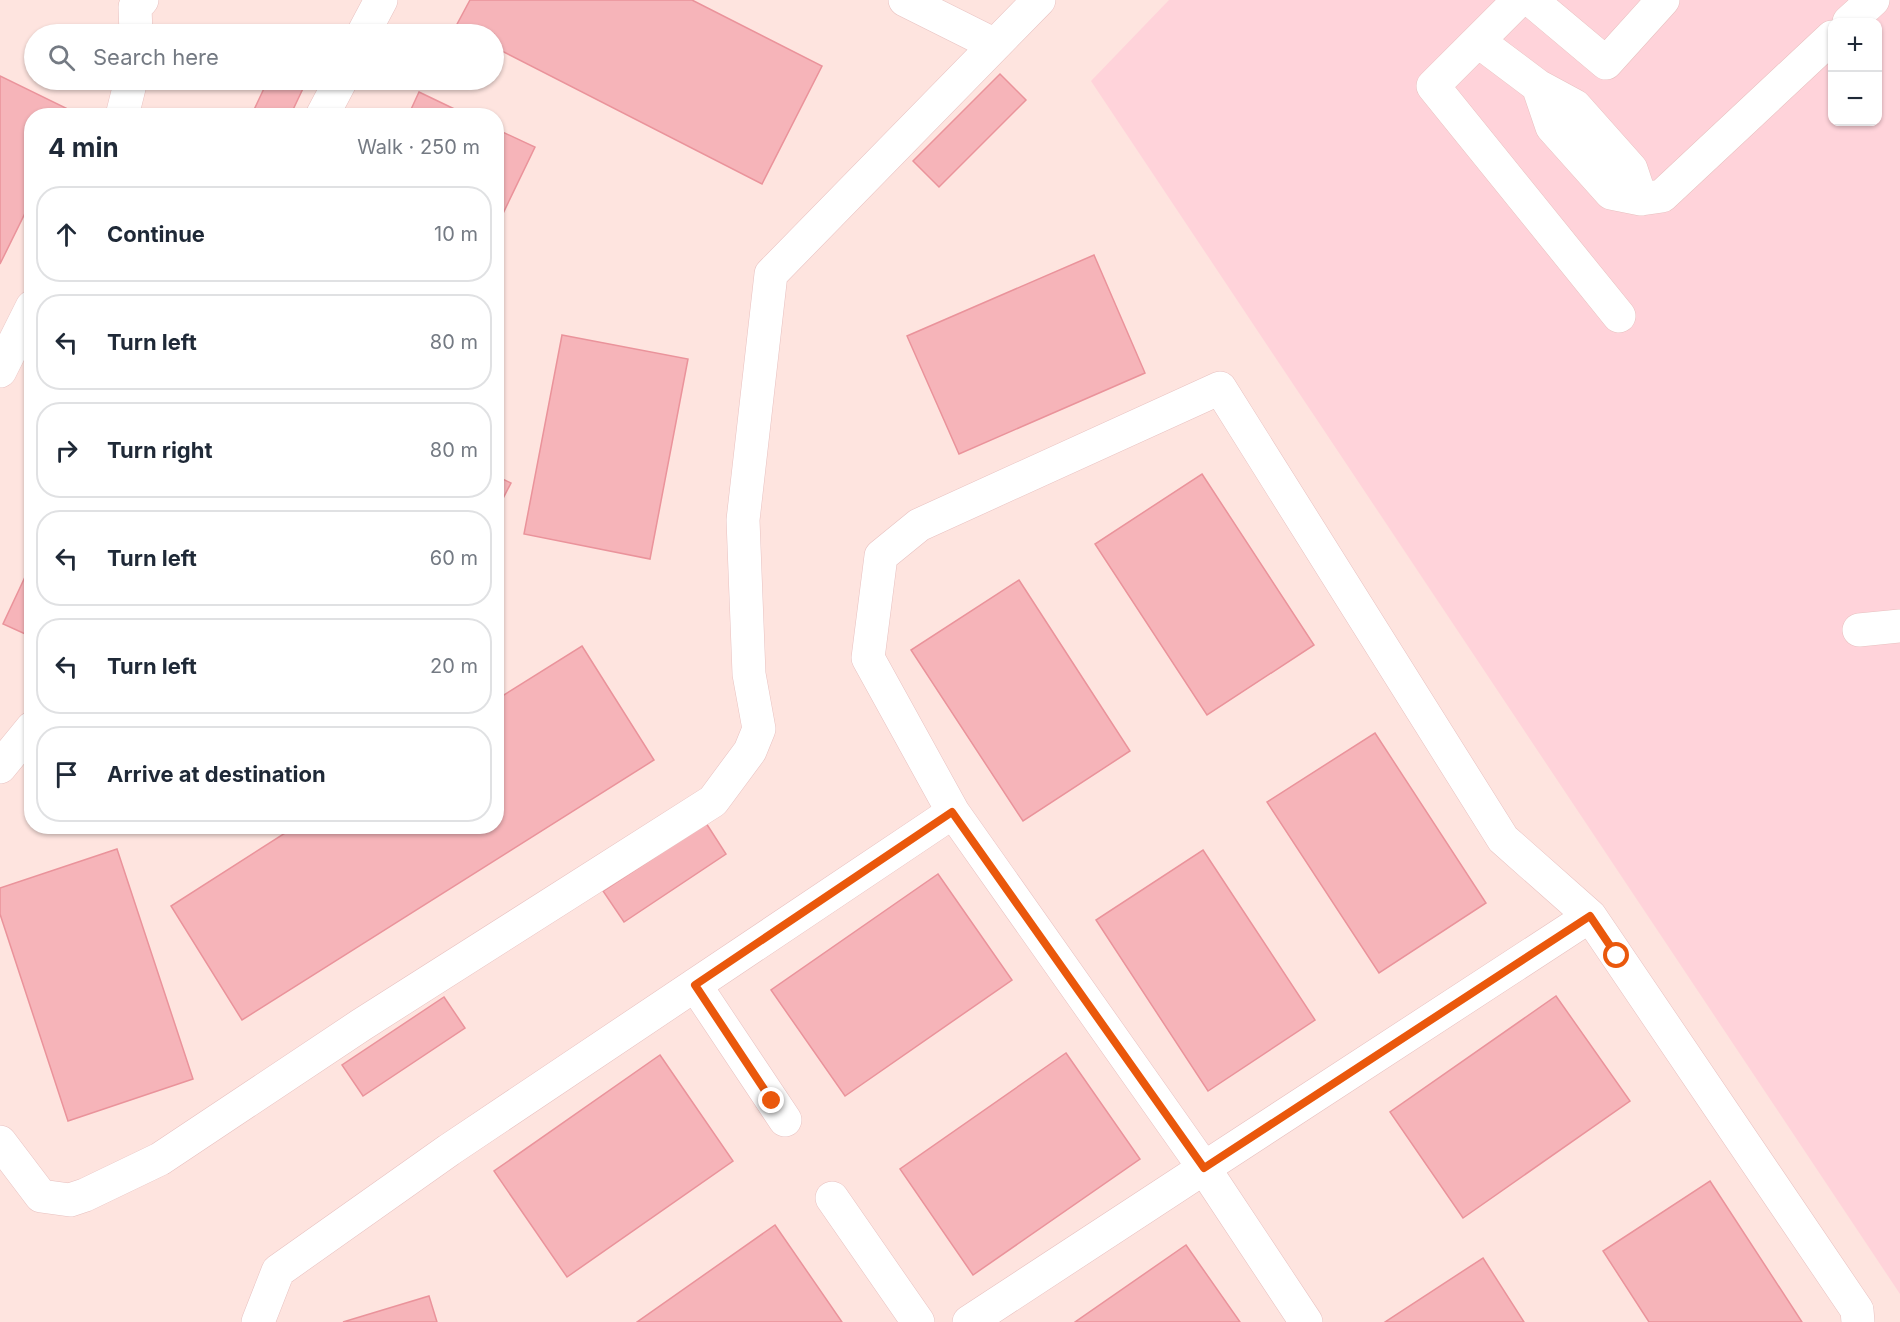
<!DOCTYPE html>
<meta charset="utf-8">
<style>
body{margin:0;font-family:Inter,sans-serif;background:#f2f2f3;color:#1f2937}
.controls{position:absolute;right:18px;top:18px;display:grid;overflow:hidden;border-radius:12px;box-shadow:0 2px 4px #0004}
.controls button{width:54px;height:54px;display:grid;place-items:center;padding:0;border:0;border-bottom:2px solid #e0e1e3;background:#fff;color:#1f2937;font:30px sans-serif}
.stop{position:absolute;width:18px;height:18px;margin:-14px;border:4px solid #ea580c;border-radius:50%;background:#fff}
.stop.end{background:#ea580c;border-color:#fff;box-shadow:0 2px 6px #0008}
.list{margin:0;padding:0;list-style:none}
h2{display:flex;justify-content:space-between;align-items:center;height:78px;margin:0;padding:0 24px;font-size:26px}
h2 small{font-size:20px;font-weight:400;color:#747a83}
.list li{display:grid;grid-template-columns:39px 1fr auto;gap:18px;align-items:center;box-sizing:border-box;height:96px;margin:0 12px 12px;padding:0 12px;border:2px solid #e0e1e3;border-radius:24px}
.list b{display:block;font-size:22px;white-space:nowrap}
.list em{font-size:20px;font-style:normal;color:#747a83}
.icon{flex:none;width:33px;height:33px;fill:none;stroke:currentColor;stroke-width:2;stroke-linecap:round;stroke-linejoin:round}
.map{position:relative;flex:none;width:1900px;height:1322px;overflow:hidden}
.search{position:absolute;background:#fff;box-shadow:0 2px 4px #0004;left:24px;top:24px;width:480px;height:66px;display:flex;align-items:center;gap:15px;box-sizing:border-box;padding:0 21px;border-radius:33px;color:#747a83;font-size:22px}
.panel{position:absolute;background:#fff;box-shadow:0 2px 4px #0004;left:24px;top:108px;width:480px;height:726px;border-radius:24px}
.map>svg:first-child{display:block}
.commercial{fill:#ffd3da;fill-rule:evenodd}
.building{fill:#f6b4b9;stroke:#ea939b;stroke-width:1.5}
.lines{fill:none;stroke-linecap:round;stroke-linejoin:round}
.minor-casing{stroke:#e8c1c0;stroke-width:34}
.minor{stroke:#fff;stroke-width:33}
.route{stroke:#ea580c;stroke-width:8}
</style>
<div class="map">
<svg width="1900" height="1322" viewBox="0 0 1900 1322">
<rect width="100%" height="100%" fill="#fee4df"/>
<!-- commercial -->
<path class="commercial" d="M1169 0H1900V1294L1091 81ZM1832 22H1878V122H1832Z"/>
<!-- building -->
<path class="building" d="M470 0H692L822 66 762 184 494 47V34H468L455 28Z
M1000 74 1026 100 939 187 913 161Z
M0 76 74 112 72 116H32V199L0 264Z
M268 80H307L290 116H251Z
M419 92 469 116H408Z
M496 129 535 147 496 228Z
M1094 255 1145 373 959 454 907 336Z
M562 335 688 359 650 559 524 534Z
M1202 474 1314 645 1207 715 1095 544Z
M496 476 511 483 496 512Z
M32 562V637L3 624Z
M1019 580 1130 751 1023 821 911 650Z
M582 646 654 760 242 1020 171 906 296 826H496V700Z
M1375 733 1486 903 1379 973 1267 802Z
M706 823 726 854 624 922 603 891Z
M117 849 193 1079 68 1121 0 914V888Z
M1203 850 1315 1020 1208 1091 1096 920Z
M938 874 1012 980 845 1096 771 990Z
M1556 996 1630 1101 1463 1218 1390 1112Z
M444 997 465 1028 363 1096 342 1065Z
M1066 1053 1140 1159 973 1275 900 1169Z
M660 1055 733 1161 567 1277 494 1171Z
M1710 1181 1802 1322H1649L1603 1251Z
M775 1225 842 1322H637Z
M1186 1245 1240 1322H1075Z
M1483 1258 1524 1322H1385Z
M429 1296 437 1322H343Z"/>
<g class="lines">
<!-- minor casing -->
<g class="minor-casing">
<path id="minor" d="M905 0 995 45
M1519 0 1433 86 1619 316
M1531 0 1606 63 1663 0
M1849 22 1873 0
M136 34 135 7 142 0
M363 34 381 0
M1478 41 1538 86 1552 127 1611 193 1641 199 1662 196 1832 37
M1538 86 1575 106 1631 169 1641 199
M122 116 131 80
M322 116 341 80
M0 371 32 307
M1859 630 1900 626
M0 767 32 728
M953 812 1204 1168 1590 916
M695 985 785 1120
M0 1142 41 1196 70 1200 85 1195 160 1159 361 1025 713 801 750 751 759 729 749 674 743 520 771 274 1039 0
M832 1198 918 1322
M258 1322 278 1271 449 1150 953 812 868 658 881 556 919 525 1220 388 1503 839 1590 916 1857 1310 1858 1322
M969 1322 1204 1168 1306 1322"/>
</g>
<!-- minor -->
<use href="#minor" class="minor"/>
</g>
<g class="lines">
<!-- route -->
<path class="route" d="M772 1101 695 985 952 812 1204 1168 1590 916 1617 956"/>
</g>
</svg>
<div class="controls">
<button>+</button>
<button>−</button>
</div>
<div class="stop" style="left:1617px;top:956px"></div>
<div class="stop end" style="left:772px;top:1101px"></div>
<div class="search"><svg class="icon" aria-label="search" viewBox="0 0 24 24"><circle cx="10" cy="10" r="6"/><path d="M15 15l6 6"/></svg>Search here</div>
<section class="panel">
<h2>4 min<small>Walk · 250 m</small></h2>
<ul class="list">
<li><svg class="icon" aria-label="ahead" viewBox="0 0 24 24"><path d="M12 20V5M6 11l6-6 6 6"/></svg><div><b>Continue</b></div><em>10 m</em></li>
<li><svg class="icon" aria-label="left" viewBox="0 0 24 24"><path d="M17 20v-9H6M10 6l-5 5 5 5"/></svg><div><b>Turn left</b></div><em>80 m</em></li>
<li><svg class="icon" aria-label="right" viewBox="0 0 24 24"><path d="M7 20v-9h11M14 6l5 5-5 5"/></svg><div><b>Turn right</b></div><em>80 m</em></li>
<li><svg class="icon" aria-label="left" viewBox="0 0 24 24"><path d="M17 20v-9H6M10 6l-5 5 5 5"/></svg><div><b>Turn left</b></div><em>60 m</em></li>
<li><svg class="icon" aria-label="left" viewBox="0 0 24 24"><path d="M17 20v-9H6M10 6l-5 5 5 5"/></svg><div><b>Turn left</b></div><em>20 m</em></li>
<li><svg class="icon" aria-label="arrive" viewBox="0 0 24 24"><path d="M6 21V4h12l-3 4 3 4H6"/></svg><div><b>Arrive at destination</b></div></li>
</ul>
</section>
</div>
